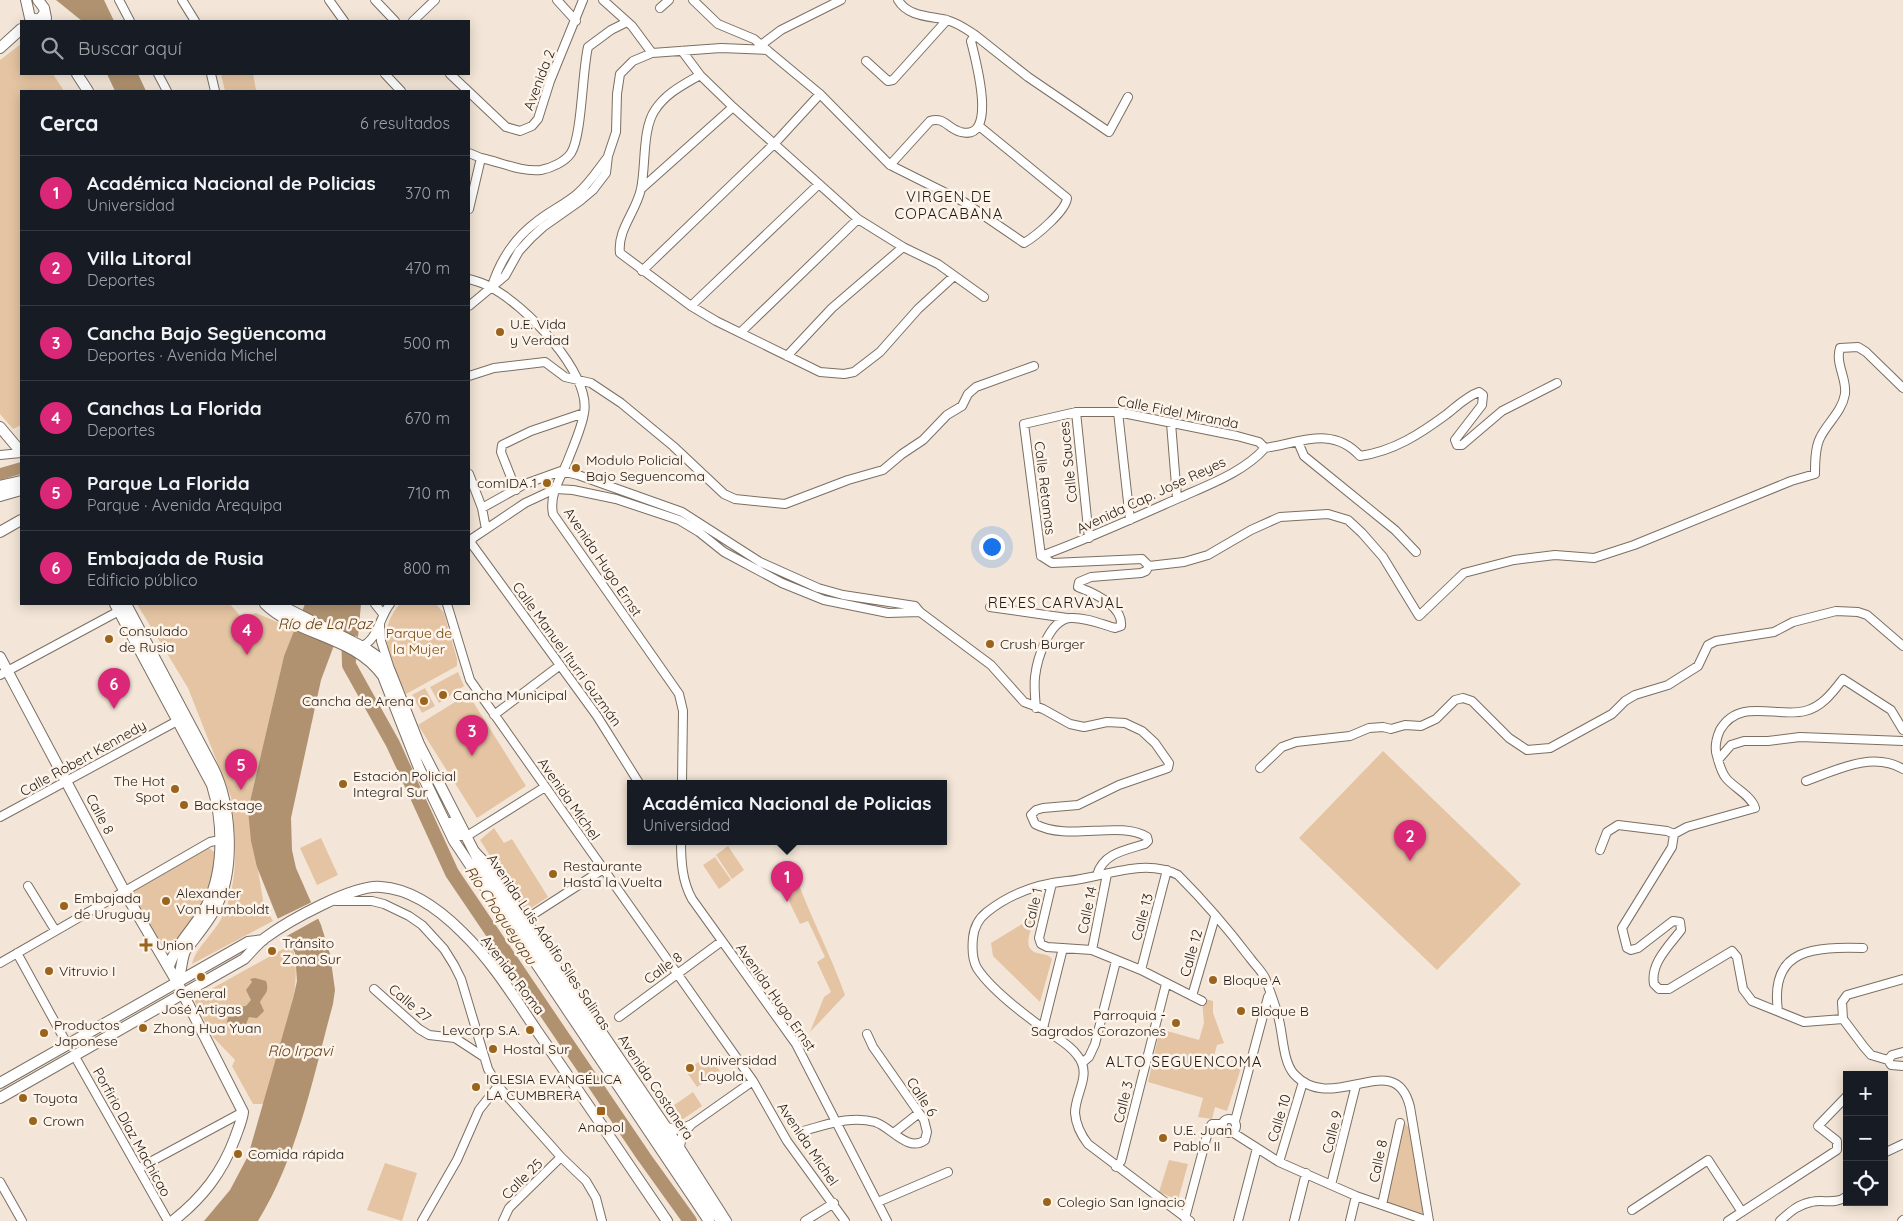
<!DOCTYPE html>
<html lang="es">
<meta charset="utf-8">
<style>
body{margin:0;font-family:Quicksand,sans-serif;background:#20242c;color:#f1f3f6}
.controls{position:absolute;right:15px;bottom:15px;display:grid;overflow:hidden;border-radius:0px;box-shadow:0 2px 12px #0003}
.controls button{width:45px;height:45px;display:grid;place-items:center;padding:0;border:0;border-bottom:1px solid #363941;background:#171b24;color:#f1f3f6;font:25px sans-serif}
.you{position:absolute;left:991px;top:546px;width:18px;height:18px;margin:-12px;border:4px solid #fff;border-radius:50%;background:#1a73e8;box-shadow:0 0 0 8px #1a73e833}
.badge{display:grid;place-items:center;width:32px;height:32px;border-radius:50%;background:#db2777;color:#fff;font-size:16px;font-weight:700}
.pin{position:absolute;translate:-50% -41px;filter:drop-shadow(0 1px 2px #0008)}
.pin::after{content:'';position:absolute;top:26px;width:18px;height:15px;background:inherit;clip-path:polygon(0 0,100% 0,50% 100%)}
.popup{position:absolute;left:627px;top:780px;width:320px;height:65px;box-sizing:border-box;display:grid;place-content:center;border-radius:0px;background:#171b24;filter:drop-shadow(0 1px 4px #0005);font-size:16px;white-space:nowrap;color:#9ea1a6}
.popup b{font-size:19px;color:#f1f3f6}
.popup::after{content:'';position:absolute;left:50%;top:100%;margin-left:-10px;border:10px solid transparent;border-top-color:#171b24}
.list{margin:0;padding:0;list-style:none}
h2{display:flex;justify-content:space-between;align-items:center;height:65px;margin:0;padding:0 20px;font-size:21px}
h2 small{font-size:16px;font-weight:400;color:#9ea1a6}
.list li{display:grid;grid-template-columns:32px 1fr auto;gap:15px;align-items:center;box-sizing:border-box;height:75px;padding:0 20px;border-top:1px solid #363941}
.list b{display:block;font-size:19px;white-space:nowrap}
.list p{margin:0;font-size:16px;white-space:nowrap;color:#9ea1a6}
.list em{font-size:16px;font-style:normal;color:#9ea1a6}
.icon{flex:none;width:28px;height:28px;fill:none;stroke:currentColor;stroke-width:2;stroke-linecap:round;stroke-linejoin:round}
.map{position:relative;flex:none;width:1903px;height:1221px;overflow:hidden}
.search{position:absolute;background:#171b24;box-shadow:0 2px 12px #0003;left:20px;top:20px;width:450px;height:55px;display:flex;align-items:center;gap:12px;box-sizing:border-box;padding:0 18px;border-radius:0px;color:#9ea1a6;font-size:19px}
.panel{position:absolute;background:#171b24;box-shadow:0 2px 12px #0003;left:20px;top:90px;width:450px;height:515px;border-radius:0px}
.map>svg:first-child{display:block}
.green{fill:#e4c4a2}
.water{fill:#b09270}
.pier{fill:#f3e6d8}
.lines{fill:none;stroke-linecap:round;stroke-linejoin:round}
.river{stroke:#b09270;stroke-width:14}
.minor-casing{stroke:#7b6f63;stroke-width:10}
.major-casing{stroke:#7b6f63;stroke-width:12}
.minor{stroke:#fff;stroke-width:8}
.major{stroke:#fff;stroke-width:10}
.poi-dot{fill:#9a641c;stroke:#fef3e8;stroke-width:2}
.labels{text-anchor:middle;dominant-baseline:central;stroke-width:5;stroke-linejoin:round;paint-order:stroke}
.street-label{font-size:14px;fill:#1f1a15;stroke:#fef3e8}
.poi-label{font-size:14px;fill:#1f1a15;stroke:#fef3e8;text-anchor:start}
.park-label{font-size:14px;fill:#72480e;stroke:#fef3e8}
.neighbourhood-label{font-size:15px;letter-spacing:1px;fill:#1f1a15;stroke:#fef3e8}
.water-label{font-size:15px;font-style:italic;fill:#5d3d14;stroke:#fef3e8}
</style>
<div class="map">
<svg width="1903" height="1221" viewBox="0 0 1903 1221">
<rect width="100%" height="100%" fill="#f3e6d8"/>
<!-- green -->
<path class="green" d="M21 44V74H53L64 91H21V425L13 429 0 414V60Z
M221 74H253L256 90 225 91Z
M137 604H230L241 617 256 613 296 630 284 656 248 810 264 906 273 921 192 964C195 949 214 933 221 919 240 886 236 834 231 797L188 688Z
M400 604H436L444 613 457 659V666L406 694C393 663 373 633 400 604Z
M458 672 464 686 439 703 430 687Z
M425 688 435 706 422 713 412 695Z
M468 694 526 786 477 818 418 725Z
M1383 751 1521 884 1437 970 1299 838Z
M494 828 504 843 512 839 548 897 528 910H525L480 840Z
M321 838 338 875 317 885 300 848Z
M728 846 744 870 732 879 716 855Z
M209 848 214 852C215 891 193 919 171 949L164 950 131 895 132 892Z
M715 857 731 880 719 889 703 865Z
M794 872C809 914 830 953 845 995L810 1032 824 997 831 992 817 962 825 957 808 921 800 924 778 878Z
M1035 916C1031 933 1019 951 1042 954 1047 955 1049 955 1052 959L1040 1002 993 956 991 943Z
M290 941C309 981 276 1062 264 1104H253L232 1066 235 1060 213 1037 195 1002V998L283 949Z
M1206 999 1213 1001V1013L1224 1043 1217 1045 1213 1060 1215 1065 1222 1064 1227 1069 1241 1068 1227 1111 1215 1107 1212 1119 1198 1117 1203 1098 1148 1082 1160 1029 1199 1040 1204 1023 1202 1001Z
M708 1055 720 1071 697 1087 686 1071Z
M693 1092 702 1106 679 1122 670 1108Z
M1405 1123 1409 1128 1423 1211 1420 1217 1389 1205 1387 1200Z
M1169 1160 1188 1164 1178 1200 1159 1192Z
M385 1163 417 1173 402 1221 367 1210Z"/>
<!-- water -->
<path class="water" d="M56 0H104L114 21H82Z
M107 74H138L146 91H115Z
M21 462V474L0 480V468Z
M305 604H361L358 637 343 630 333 648 321 680 291 818 292 850 296 868 321 925 330 954 335 990 333 1004C313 1077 298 1156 258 1221H204L230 1190 248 1156 293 999 297 981 295 953 277 917 257 867 251 841 248 810 284 656Z
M255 978 266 981C270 992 264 994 260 1002L264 1011 257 1018 249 1017 242 1033 232 1031 229 1027 227 1021 232 1007 246 1006 251 1000 246 990 252 982 250 979Z"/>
<!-- pier -->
<path class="pier" d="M314 901 321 917 285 937 275 920Z"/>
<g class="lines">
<!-- river -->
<path class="river" d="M335 604 348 630 349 665 393 744 452 873 644 1157 690 1221"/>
<!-- minor casing -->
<g class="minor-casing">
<path id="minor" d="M119 0 130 21
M182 0 195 21
M329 0 344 21
M375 0 395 21
M557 0 576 21
M603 0 632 26 652 53
M693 0 718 24 754 39 767 50 820 94 890 165 964 202 1024 243C1036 236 1066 211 1067 198L979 126
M898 0C908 17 930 16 947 20 958 23 966 29 975 35
M660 8 669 0
M413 21 435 0
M761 45 781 30 841 0
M682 51 700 75 733 107 858 219 903 247 938 264 984 297
M866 61 888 81 893 80 947 20
M158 74 167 91
M211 74 215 91
M385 74 401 91
M450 74 506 127 520 131 532 126 538 119 550 81 583 0
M700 75C683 85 666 93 655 110 642 129 646 166 641 189 636 212 617 230 620 253L691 306 716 321 820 372 844 374 854 372 880 352 918 309 954 276
M469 153 481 158 469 209
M481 158C500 162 521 172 541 170 551 168 565 162 571 153 582 136 582 72 588 47L611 30 627 22
M890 165 930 121C944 116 948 129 961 132 999 142 975 58 971 41L975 35 1028 77 1109 132 1128 97
M641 189 733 107
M642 271 775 143 820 94
M469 279C476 281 484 283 490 287 523 303 592 373 584 413 582 427 573 447 568 460 561 478 549 493 553 514L679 694 683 711 682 783
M492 286C500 261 514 239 535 223 548 212 564 205 577 194 589 184 597 171 607 158
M469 306 505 276 519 251 531 238 543 227 580 201 593 190 606 173 608 156 616 132 617 94 620 74 633 61 652 53 721 48 767 50
M691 306 819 184
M741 332 858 219
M787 356 832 308 903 247
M469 376 494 368 545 362 565 377 591 383 621 403 673 446 724 494 735 499 785 504 848 480 883 470 902 454 923 440 947 415 962 406 968 394 976 387 1034 366
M1076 412 1089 538
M1118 412 1130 520
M1171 423 1177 498
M1298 442 1304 456 1395 530 1416 552
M1265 448C1299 443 1332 425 1360 456 1394 451 1420 434 1447 414 1457 406 1467 396 1479 392L1483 395 1482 405 1455 440 1457 445H1462L1502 411 1557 383
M0 455 21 453
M469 474 482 508 486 529
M516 490 501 452 502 445 531 431 584 413
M482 508 525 484 561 471 578 475 682 512 760 562 818 588 843 595 915 606 920 612 991 665 1024 702 1043 709 1070 724 1084 727 1107 722 1125 723 1142 731 1155 743 1169 763 1168 768 1119 785 1078 805 1043 808 1036 810 1031 815 1035 824C1068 842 1119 820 1147 837L1148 841 1145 844C1126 850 1103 853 1097 875
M471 543 597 716 639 783
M469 545 473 538 525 503 555 489 573 490 616 499 679 520 699 532 724 552 782 583 824 600 888 613 920 612
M1041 556 1024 424 1076 412H1118L1237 436 1259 442 1265 448
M1041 556C1088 539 1134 518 1179 498 1208 485 1244 472 1265 448
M1149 566 1184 562 1208 555 1251 530 1280 517 1328 514 1348 520 1362 533 1383 557 1419 616 1464 573 1514 560 1555 555 1594 558 1634 545 1791 481 1815 474C1815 463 1815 448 1820 438 1827 423 1842 412 1845 394 1847 378 1835 364 1840 348L1858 347 1866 352 1903 388
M375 604 383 614
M447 604 470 680 753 1081 787 1141 845 1221
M990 607 1067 618
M380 625 381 641 390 669
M361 646C377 642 380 616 390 604
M0 675 119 611
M1036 708C1035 698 1034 687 1035 677 1037 659 1049 620 1070 618 1085 617 1101 624 1115 628L1121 626C1123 606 1094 593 1078 587L1079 582 1091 577 1141 573 1146 571 1149 566 1142 559 1052 563 1041 556
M494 715 559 666
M1718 760 1731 745 1744 741H1768L1800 737 1903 741
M1260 768 1282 747 1296 742 1350 736 1369 728 1383 727 1391 729 1405 725 1421 726 1436 719 1455 700 1463 698 1472 701 1509 738 1527 750 1550 748 1612 714 1625 701 1635 695 1668 685 1698 666 1708 645 1716 641 1774 632 1793 622 1836 611 1858 612 1867 615 1903 646
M1806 781C1837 770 1872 751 1903 769
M0 817 179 720
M450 822 458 836H467L545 787
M1674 834 1687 827 1755 808C1751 795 1734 788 1726 778 1721 772 1719 763 1717 756 1714 747 1716 739 1720 730 1739 697 1776 718 1805 711 1822 707 1833 692 1843 679L1891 710 1903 730
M681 841C681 861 682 881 692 899L796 1044 887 1221
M1600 850 1607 832 1618 825 1667 831 1674 834 1672 847 1622 928 1627 948 1631 950 1638 948 1673 921 1680 922 1681 930C1670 945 1650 963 1654 984L1659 989H1669L1732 951 1737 957 1743 989 1752 1001 1804 1022 1843 1019
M475 851 491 868 667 1127 727 1221
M1052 883 1039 938 1041 944 1047 947 1092 950 1141 970 1202 1001
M28 886 55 930
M336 901H372L384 904 409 916 422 925 444 949 454 965 461 979 488 1069 498 1086 561 1157 586 1181 596 1198 602 1221
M526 919 602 870
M1092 950 1107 874
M17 953 67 1044
M0 963 210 842 225 839
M1141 970 1167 870
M374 989 419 1029 429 1035 455 1038 484 1057
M1192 996 1215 917
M1778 1011C1769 947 1816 947 1863 948
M619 1017 722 941
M1043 1028 1063 948
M1903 1052 1892 1055 1888 1060 1891 1065 1903 1066
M74 1055 168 1221
M1888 1060 1871 1055 1864 1047 1843 1019 1842 1002 1847 995 1903 979
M1082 1063 1089 1057 1095 1044 1116 961
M1222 1126a7 7 0 1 1 14 0a7 7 0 1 1-14 0Z
M1235 1121 1268 997 1270 994
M667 1127 679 1130 692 1124 753 1081
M803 1131C826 1125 851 1115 875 1122 891 1127 908 1153 925 1140L927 1132 924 1120 873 1047 867 1034
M895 1132 919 1113
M1232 1132 1279 1162 1356 1196 1428 1221
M680 1147 682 1135 691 1125
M1884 1153 1903 1144
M1279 1162 1303 1082
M1116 1167 1121 1161 1166 984
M139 1168 243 1112
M0 1182 22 1221
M1331 1185 1356 1085
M878 1202 948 1172
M1382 1205 1400 1123
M1632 1210 1708 1160 1742 1212
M1185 1218 1209 1128 1212 1124H1223
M422 1221 457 1160 479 1110 498 1086
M503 1221 509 1208 561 1157
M805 1221 834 1203
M1190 1221 1088 1144C1081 1135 1076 1125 1075 1113 1075 1093 1093 1074 1077 1055 1070 1045 1057 1038 1047 1031 1026 1016 991 990 977 968 972 959 972 948 973 938 974 928 978 919 987 912 1011 893 1036 884 1067 881 1102 878 1144 857 1178 875 1204 901 1228 929 1250 958 1255 965 1263 972 1266 980 1270 992 1276 1006 1279 1020 1283 1035 1283 1062 1294 1074 1333 1117 1395 1045 1410 1107L1429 1221
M1238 1221 1257 1148
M1294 1221 1306 1173
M1350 1221 1356 1196
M1728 1221 1837 1150V1141L1818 1126 1847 1096
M1780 1221C1790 1212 1797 1205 1811 1202 1823 1199 1836 1205 1847 1196
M1902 1221 1903 1220"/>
</g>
<!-- major casing -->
<g class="major-casing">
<path id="major" d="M26 0 30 18 39 20 44 14
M38 0 44 8 46 18
M0 48 21 29
M77 74 88 91
M0 427 21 452
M0 486 21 481
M0 496 21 490
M0 532 21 520
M115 604 212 785C224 824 225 876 203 912 192 930 176 945 169 966
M126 604 213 768C231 804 235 866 218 903 210 921 196 936 185 951 181 961 182 971 177 982
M265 604C298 636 355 636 383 676L419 768 454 841 709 1221
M278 604 365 648 378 657 390 671 419 744 485 873 721 1221
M0 657 128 898 177 982 243 1112C242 1121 238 1129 235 1138 222 1173 202 1198 173 1221
M0 1083 248 942 263 940
M0 1098 244 959C251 952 257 944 265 938 288 921 354 884 381 887 412 889 440 910 462 932 492 961 514 997 537 1031 581 1094 624 1158 667 1221"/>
</g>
<!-- minor -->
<use href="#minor" class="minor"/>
<!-- major -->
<use href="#major" class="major"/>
</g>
<!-- markers -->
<g class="poi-dot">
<circle cx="500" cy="332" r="5"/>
<circle cx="576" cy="468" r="5"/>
<circle cx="547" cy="483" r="5"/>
<circle cx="109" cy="639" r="5"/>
<circle cx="990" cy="644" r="5"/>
<circle cx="443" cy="695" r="5"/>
<circle cx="424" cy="701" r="5"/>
<circle cx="343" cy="784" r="5"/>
<circle cx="175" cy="789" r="5"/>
<circle cx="184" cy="805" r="5"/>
<circle cx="553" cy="874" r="5"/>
<circle cx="166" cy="901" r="5"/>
<circle cx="64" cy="906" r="5"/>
<path d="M143.5 937.5h5v5h5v5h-5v5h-5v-5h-5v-5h5z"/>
<circle cx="272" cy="951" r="5"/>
<circle cx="49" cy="971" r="5"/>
<circle cx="201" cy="977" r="5"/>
<circle cx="1213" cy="980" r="5"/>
<circle cx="1241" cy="1011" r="5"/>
<circle cx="1176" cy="1023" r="5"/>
<circle cx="143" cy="1028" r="5"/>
<circle cx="530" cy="1030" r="5"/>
<circle cx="44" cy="1033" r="5"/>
<circle cx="493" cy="1049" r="5"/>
<circle cx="690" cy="1068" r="5"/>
<circle cx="476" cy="1087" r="5"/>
<circle cx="23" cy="1098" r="5"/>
<rect x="596" y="1106" width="10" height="10" rx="2.5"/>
<circle cx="33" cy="1121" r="5"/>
<circle cx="1163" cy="1138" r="5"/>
<circle cx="238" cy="1154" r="5"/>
<circle cx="1047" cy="1202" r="5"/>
</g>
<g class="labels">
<!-- street labels -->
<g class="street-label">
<text transform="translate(539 80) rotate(-69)">Avenida 2</text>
<text transform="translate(1178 412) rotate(11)">Calle Fidel Miranda</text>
<text transform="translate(1068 462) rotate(-96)">Calle Sauces</text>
<text transform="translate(1045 488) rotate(83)">Calle Retamas</text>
<text transform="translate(1151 495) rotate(-25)">Avenida Cap. Jose Reyes</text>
<text transform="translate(603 562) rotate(56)">Avenida Hugo Ernst</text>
<text transform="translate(567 654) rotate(54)">Calle Manuel Iturri Guzmán</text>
<text transform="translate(83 758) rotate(-29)">Calle Robert Kennedy</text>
<text transform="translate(569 799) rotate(55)">Avenida Michel</text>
<text transform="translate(100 814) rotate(62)">Calle 8</text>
<text transform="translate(1033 908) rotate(-77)">Calle 1</text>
<text transform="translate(1087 910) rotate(-78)">Calle 14</text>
<text transform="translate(1142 917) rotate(-75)">Calle 13</text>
<text transform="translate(549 942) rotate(56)">Avenida Luis Adolfo Siles Salinas</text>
<text transform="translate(1191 953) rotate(-74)">Calle 12</text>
<text transform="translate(663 968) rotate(-36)">Calle 8</text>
<text transform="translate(513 975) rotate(53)">Avenida Roma</text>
<text transform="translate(776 997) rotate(55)">Avenida Hugo Ernst</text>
<text transform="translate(410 1003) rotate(40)">Calle 27</text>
<text transform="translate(656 1087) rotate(56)">Avenida Costanera</text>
<text transform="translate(922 1097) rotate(57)">Calle 6</text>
<text transform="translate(1123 1102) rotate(-76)">Calle 3</text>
<text transform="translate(1279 1118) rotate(-73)">Calle 10</text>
<text transform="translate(132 1132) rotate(61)">Porfirio Díaz Machicao</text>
<text transform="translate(1332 1132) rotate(-76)">Calle 9</text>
<text transform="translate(808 1144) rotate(56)">Avenida Michel</text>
<text transform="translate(1378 1161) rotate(-78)">Calle 8</text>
<text transform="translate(522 1179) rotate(-45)">Calle 25</text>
</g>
<!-- poi labels -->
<g class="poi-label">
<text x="510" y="324">U.E. Vida<tspan x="510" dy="16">y Verdad</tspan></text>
<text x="586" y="460">Modulo Policial<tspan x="586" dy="16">Bajo Seguencoma</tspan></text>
<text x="537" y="483" text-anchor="end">comIDA 1</text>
<text x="119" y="631">Consulado<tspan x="119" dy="16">de Rusia</tspan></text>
<text x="1000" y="644">Crush Burger</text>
<text x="453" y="695">Cancha Municipal</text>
<text x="414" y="701" text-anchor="end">Cancha de Arena</text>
<text x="353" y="776">Estación Policial<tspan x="353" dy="16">Integral Sur</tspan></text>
<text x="165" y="781" text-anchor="end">The Hot<tspan x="165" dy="16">Spot</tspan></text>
<text x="194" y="805">Backstage</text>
<text x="563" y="866">Restaurante<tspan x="563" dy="16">Hasta la Vuelta</tspan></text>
<text x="176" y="893">Alexander<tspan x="176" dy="16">Von Humboldt</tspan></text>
<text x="74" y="898">Embajada<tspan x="74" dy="16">de Uruguay</tspan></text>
<text x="282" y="943">Tránsito<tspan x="282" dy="16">Zona Sur</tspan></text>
<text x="156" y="945">Union</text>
<text x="59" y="971">Vitruvio I</text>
<text x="1223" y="980">Bloque A</text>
<text x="201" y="993" text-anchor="middle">General<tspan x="201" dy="16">José Artigas</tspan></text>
<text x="1251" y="1011">Bloque B</text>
<text x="1166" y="1015" text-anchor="end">Parroquia -<tspan x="1166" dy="16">Sagrados Corazones</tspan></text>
<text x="54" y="1025">Productos<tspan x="54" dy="16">Japonese</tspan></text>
<text x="153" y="1028">Zhong Hua Yuan</text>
<text x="520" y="1030" text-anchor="end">Levcorp S.A.</text>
<text x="503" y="1049">Hostal Sur</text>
<text x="700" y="1060">Universidad<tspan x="700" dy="16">Loyola</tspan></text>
<text x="486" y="1079">IGLESIA EVANGÉLICA<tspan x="486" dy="16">LA CUMBRERA</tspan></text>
<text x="33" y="1098">Toyota</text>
<text x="43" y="1121">Crown</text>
<text x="601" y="1127" text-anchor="middle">Anapol</text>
<text x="1173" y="1130">U.E. Juan<tspan x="1173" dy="16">Pablo II</tspan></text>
<text x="248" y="1154">Comida rápida</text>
<text x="1057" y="1202">Colegio San Ignacio</text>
</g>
<!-- park labels -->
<g class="park-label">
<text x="419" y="633">Parque de<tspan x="419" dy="16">la Mujer</tspan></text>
</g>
<!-- neighbourhood labels -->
<g class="neighbourhood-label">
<text x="949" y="196">VIRGEN DE<tspan x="949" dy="17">COPACABANA</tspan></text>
<text x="1056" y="602">REYES CARVAJAL</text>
<text x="1184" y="1061">ALTO SEGUENCOMA</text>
</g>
<!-- water labels -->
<g class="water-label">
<text x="325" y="623">Río de La Paz</text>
<text transform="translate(501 915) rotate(56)">Río Choqueyapu</text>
<text x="300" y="1050">Río Irpavi</text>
</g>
</g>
</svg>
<div class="controls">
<button>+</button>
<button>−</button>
<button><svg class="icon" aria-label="locate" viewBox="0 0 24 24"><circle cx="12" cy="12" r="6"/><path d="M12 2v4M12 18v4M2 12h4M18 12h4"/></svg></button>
</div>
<div class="you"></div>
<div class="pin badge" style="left:787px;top:902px">1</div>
<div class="popup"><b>Académica Nacional de Policias</b>Universidad</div>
<div class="pin badge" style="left:1410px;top:861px">2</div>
<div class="pin badge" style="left:472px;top:756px">3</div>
<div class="pin badge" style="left:247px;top:655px">4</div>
<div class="pin badge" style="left:241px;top:790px">5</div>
<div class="pin badge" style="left:114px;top:709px">6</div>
<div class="search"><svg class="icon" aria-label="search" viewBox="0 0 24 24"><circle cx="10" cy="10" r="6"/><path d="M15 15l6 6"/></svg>Buscar aquí</div>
<section class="panel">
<h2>Cerca<small>6 resultados</small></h2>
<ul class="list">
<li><span class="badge">1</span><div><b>Académica Nacional de Policias</b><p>Universidad</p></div><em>370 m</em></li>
<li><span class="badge">2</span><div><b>Villa Litoral</b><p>Deportes</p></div><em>470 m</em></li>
<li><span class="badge">3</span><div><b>Cancha Bajo Següencoma</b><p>Deportes · Avenida Michel</p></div><em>500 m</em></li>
<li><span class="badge">4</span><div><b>Canchas La Florida</b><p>Deportes</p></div><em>670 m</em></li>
<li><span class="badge">5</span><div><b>Parque La Florida</b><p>Parque · Avenida Arequipa</p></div><em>710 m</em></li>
<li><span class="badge">6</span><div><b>Embajada de Rusia</b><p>Edificio público</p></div><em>800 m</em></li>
</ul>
</section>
</div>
